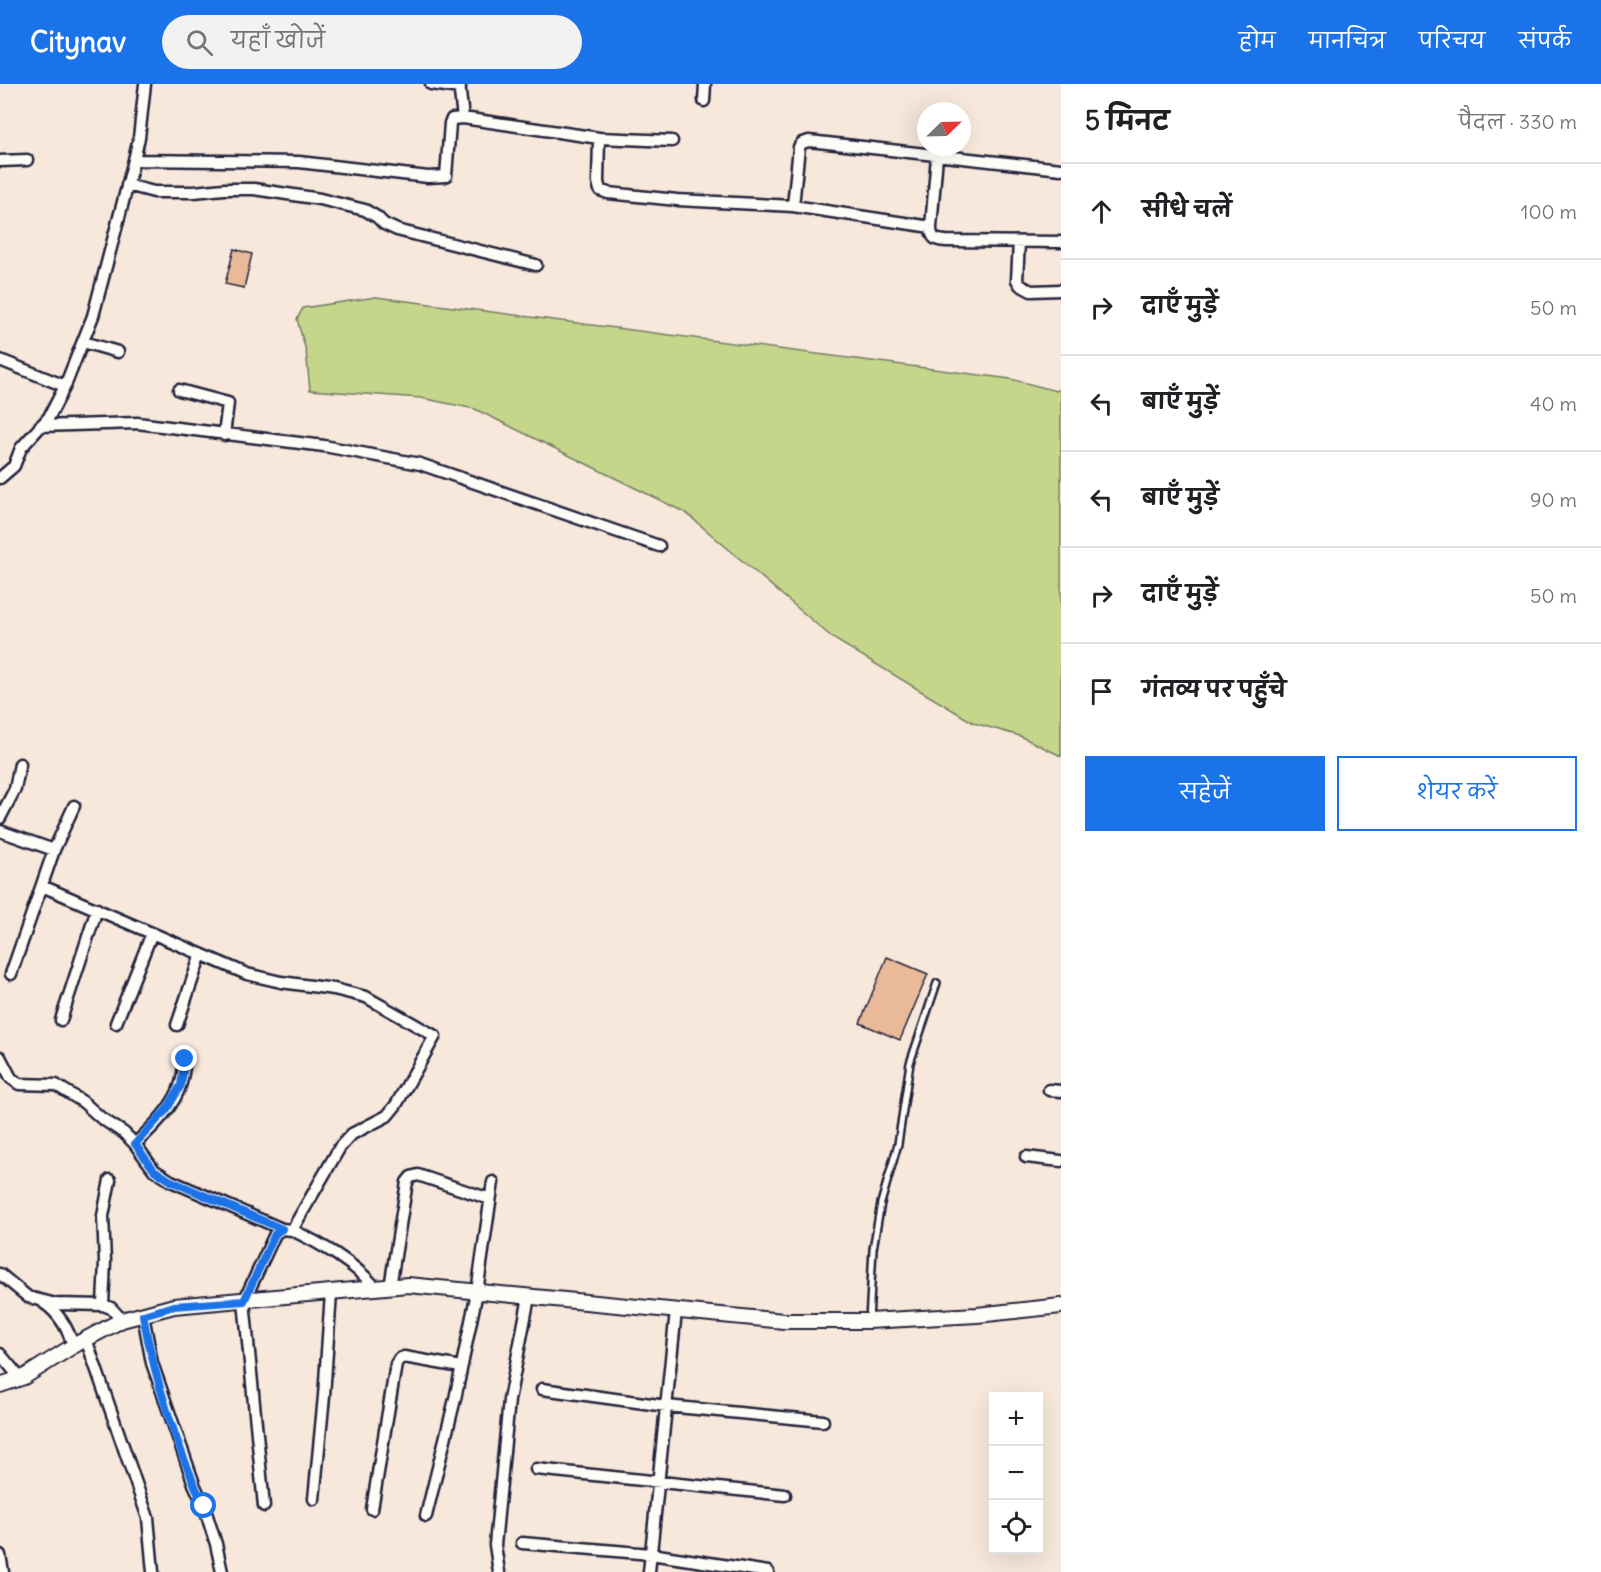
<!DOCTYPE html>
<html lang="hi">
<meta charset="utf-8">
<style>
body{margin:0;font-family:Delius,"Playpen Sans Deva",sans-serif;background:#f2f2f2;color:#202124}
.controls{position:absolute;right:18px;bottom:18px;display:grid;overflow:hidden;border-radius:0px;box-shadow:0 6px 24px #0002}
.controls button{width:54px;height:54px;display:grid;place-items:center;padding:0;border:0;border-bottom:2px solid #e0e0e0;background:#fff;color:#202124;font:30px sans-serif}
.compass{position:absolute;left:917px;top:18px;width:54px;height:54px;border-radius:50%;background:#fff;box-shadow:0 6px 24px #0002;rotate:67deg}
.stop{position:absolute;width:18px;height:18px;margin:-14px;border:4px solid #1a73e8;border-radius:50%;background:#fff}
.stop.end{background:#1a73e8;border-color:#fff;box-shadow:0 2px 6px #0008}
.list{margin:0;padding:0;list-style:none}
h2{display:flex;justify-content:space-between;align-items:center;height:78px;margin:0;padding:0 24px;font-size:26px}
h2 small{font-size:20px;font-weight:400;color:#757577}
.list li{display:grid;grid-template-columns:39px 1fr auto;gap:18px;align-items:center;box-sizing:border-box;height:96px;padding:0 24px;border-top:2px solid #e0e0e0}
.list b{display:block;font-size:22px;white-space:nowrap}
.list em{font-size:20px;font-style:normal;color:#757577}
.actions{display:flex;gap:12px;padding:18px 24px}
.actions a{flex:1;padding:14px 0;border:2px solid #1a73e8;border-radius:0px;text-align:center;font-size:21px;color:#1a73e8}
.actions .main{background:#1a73e8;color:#fff}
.icon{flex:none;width:33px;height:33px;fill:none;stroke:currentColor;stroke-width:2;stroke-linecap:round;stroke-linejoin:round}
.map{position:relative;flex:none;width:1061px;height:1488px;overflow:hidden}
header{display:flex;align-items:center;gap:36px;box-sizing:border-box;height:84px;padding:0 30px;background:#1a73e8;color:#fff}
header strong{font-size:28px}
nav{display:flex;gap:33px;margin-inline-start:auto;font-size:21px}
.search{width:420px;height:54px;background:#f2f2f2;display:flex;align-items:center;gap:15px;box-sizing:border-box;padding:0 21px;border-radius:33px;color:#757577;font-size:22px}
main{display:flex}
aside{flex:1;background:#fff}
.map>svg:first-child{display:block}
.green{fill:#c5d68b;stroke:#747c63;stroke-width:1.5}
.building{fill:#e9b99a;stroke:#22223b;stroke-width:1.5}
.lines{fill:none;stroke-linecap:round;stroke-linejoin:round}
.service-casing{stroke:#22223b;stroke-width:10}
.minor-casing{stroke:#22223b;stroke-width:15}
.tertiary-casing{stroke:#22223b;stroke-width:18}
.service{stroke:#fdfcf7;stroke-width:5}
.minor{stroke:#fdfcf7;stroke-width:10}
.tertiary{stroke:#fdfcf7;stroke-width:14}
.route{stroke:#1a73e8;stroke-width:8}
</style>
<header>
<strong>Citynav</strong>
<div class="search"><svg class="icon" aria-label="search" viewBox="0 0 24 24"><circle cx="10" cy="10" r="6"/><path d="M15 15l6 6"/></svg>यहाँ खोजें</div>
<nav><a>होम</a><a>मानचित्र</a><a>परिचय</a><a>संपर्क</a></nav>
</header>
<main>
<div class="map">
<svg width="1061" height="1488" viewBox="0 0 1061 1488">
<rect width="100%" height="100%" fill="#f7e8db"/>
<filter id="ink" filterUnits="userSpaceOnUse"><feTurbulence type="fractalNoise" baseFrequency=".0167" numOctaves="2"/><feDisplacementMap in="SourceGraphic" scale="12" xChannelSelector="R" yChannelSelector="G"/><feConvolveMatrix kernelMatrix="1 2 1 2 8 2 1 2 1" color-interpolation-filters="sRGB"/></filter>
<g filter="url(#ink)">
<!-- green -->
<path class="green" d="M376 213 1011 295 1056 307 1061 305V672L1020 652 974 639 834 555 686 429 475 325 421 314 310 306 306 267 297 235 303 224Z"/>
<!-- building -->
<path class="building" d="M234 165 252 170 244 204 225 200Z
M887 873 928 890 900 956 860 939Z"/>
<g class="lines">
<!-- service casing -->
<g class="service-casing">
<path id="service" d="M869 1237 873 1165 881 1119 898 1060 910 979 937 899"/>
</g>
<!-- minor casing -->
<g class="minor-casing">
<path id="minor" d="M431 0 460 4
M459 0 463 34 599 54 598 98 600 106 608 109 677 116 793 122 799 63 802 59 809 57 1061 85
M704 17 705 0
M599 54 672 57
M937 72 931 143C931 155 936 156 946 157L1061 158
M134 76 299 78 428 93 446 92 450 39 452 35 463 34
M0 77 27 76
M127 101 154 108H194L224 105H254L320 115 365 126 377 133 384 140 397 146 536 181
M793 122 931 143
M1019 158 1017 196 1020 201 1031 207 1061 206
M83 258 118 268
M0 276 65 302
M179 306 228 319 224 351
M40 342 137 339 324 362 420 380 659 462
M0 394 14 382 21 364 49 333 65 302 93 232 134 76 139 54 145 0
M0 734 15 705 20 680
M0 747 54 766 74 722
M42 802 247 890 281 898 334 905 366 913 435 952 396 1021 387 1032 352 1050 340 1063 292 1146 282 1145 275 1150 244 1217 264 1422
M11 890 54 766
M61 936 97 825
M116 939 152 849
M177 941 201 870
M0 973 11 994 19 1000 56 1001 83 1018 101 1034 124 1049 135 1060 154 1086 171 1097 282 1145
M1049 1006 1061 1007
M135 1060C152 1044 175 1022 181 999 183 992 184 983 185 975
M1026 1073 1061 1077
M292 1146C323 1161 353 1178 376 1204
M0 1190 28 1213 56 1220 103 1221 111 1224 122 1236
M390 1203 407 1098 411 1093 418 1091 490 1115
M44 1219C60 1230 68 1244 73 1262
M103 1221 105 1177 103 1132 110 1096
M143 1231 152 1279 194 1400 204 1422 216 1460 222 1488
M86 1255 148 1434 153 1488
M0 1270 21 1295
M542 1305 666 1322 823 1337
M536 1385 785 1411
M314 1415 324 1312 331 1209
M372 1425 396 1280 399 1275 404 1273 461 1283
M426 1432 455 1315 477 1208 493 1098
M522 1459 651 1470 768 1488
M0 1471 3 1488
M499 1488 495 1461 509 1316 529 1213
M649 1488 676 1227"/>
</g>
<!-- tertiary casing -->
<g class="tertiary-casing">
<path id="tertiary" d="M0 1301 24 1293 73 1262 122 1236 174 1222 408 1201 784 1237H869L977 1231 1061 1222"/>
</g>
<!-- service -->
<use href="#service" class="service"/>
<!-- minor -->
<use href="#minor" class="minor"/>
<!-- tertiary -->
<use href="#tertiary" class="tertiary"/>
</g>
</g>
<g class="lines" filter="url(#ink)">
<!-- route -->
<path class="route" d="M185 975 181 1001 167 1025 135 1060 154 1086 171 1097 282 1145 275 1150 244 1217 174 1222 143 1231C155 1296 176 1361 204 1422"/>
</g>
</svg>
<div class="controls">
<button>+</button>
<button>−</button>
<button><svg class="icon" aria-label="locate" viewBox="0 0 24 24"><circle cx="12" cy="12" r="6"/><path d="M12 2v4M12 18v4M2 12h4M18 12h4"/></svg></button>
</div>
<svg class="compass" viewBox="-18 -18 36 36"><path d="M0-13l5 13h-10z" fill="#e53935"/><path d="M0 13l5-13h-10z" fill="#757577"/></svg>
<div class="stop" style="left:204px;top:1422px"></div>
<div class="stop end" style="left:185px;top:975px"></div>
</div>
<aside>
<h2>5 मिनट<small>पैदल · 330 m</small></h2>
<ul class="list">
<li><svg class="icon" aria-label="ahead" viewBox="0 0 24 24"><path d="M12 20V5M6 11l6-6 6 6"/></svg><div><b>सीधे चलें</b></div><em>100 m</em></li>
<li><svg class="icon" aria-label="right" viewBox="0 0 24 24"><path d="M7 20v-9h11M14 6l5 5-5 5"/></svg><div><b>दाएँ मुड़ें</b></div><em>50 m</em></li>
<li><svg class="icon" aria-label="left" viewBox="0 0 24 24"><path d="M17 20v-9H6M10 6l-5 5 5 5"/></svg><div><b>बाएँ मुड़ें</b></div><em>40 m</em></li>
<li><svg class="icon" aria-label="left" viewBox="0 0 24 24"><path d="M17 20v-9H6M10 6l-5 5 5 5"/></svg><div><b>बाएँ मुड़ें</b></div><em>90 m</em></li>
<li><svg class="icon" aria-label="right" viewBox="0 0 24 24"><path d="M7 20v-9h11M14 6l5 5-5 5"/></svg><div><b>दाएँ मुड़ें</b></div><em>50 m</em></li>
<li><svg class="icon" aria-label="arrive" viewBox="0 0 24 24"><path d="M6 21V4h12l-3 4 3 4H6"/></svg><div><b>गंतव्य पर पहुँचे</b></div></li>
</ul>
<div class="actions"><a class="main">सहेजें</a><a>शेयर करें</a></div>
</aside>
</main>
